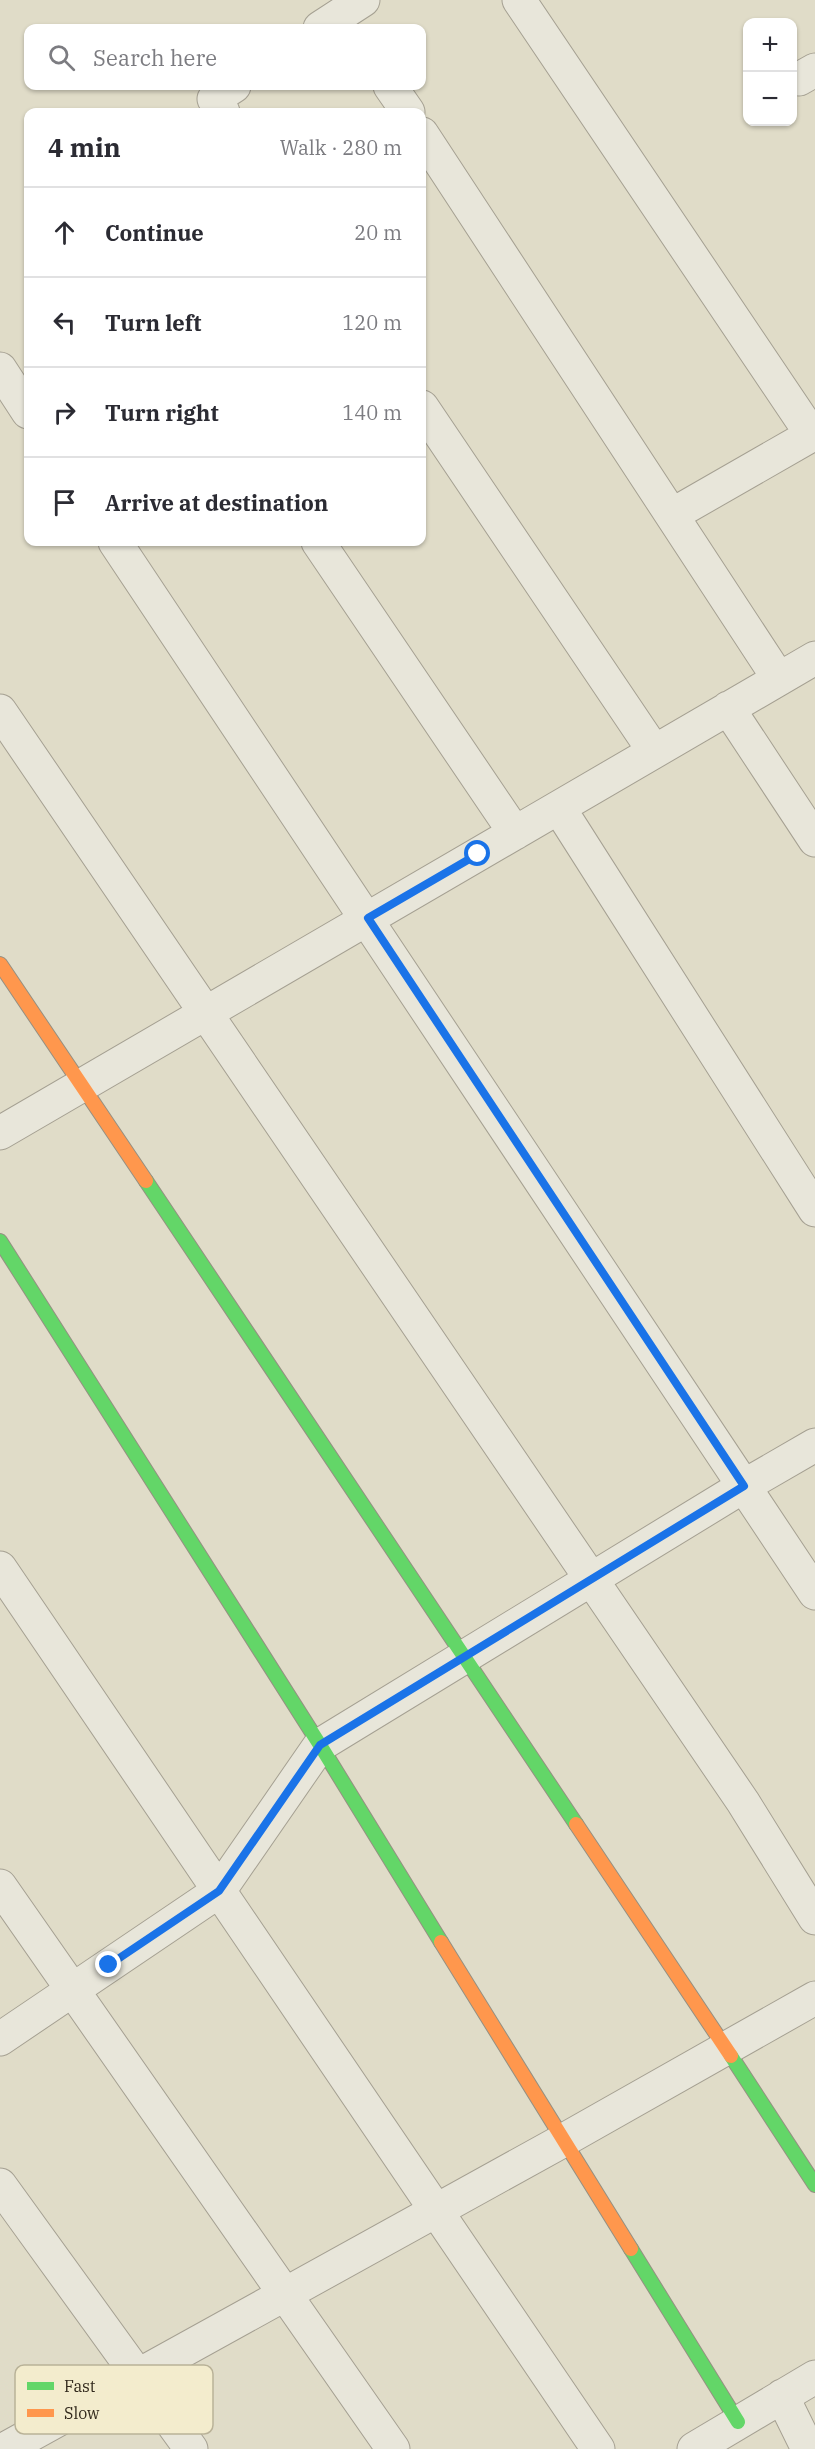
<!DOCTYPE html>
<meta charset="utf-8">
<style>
body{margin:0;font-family:"IBM Plex Serif",serif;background:#f7f7f7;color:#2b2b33}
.controls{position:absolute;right:18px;top:18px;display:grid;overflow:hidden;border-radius:12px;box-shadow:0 2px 4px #0004}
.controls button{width:54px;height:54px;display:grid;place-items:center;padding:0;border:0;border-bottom:2px solid #e1e1e2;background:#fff;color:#2b2b33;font:30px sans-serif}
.stop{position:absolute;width:18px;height:18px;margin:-14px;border:4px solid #1a73e8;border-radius:50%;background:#fff}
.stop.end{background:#1a73e8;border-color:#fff;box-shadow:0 2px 6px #0008}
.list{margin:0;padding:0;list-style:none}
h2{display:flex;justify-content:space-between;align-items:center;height:78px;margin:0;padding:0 24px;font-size:26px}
h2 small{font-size:20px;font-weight:400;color:#7c7c81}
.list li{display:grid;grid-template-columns:39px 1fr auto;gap:18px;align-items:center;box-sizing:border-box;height:90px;padding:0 24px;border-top:2px solid #e1e1e2}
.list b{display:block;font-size:22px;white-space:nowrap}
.list em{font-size:20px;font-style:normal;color:#7c7c81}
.icon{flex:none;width:33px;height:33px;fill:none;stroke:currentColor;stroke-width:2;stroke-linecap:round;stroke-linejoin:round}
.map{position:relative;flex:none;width:815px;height:2449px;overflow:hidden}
.search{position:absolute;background:#fff;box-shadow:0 2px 4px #0004;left:24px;top:24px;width:402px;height:66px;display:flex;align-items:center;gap:15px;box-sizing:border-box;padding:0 21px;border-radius:12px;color:#7c7c81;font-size:22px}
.panel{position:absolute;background:#fff;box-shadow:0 2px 4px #0004;left:24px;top:108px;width:402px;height:438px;border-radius:12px}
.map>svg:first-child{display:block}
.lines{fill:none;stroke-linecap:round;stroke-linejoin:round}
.street-casing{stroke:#a5a092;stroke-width:35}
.fast-casing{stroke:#959082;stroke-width:16}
.slow-casing{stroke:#959082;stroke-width:16}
.street{stroke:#e8e6da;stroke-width:33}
.fast{stroke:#63d668;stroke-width:14}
.slow{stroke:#ff974d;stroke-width:14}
.route{stroke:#1a73e8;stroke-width:8}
.key{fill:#f3eccd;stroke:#b9b298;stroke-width:1.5}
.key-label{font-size:16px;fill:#32291c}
</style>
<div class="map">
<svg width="815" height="2449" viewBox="0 0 815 2449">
<rect width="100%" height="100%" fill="#e0dcc8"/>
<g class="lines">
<!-- street casing -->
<g class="street-casing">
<path id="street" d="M519 0 812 435
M320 28 363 0
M799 79 815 70
M390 86 408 112
M223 112 214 99 234 86
M422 134 779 679
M0 369 28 412
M422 407 654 751
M672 515 815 433
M115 542 815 1593
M318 542 515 833
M728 708 815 840
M0 711 743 1802 815 1918
M559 808 815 1210
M0 1133 815 658
M0 1568 598 2449
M0 1886 393 2449
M0 2039 219 1891 320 1745 744 1486 815 1445
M0 2185 191 2449
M782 2396 808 2449
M5 2449 564 2140 815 1998
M694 2449 815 2377"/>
</g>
<!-- fast casing -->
<g class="fast-casing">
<path id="fast" d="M146 1181 576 1824
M0 1241 320 1745 441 1942
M731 2056 815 2185
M631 2249 738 2422"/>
</g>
<!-- slow casing -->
<g class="slow-casing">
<path id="slow" d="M0 964 146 1181
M576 1824 731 2056
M441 1942 631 2249"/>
</g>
<!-- street -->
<use href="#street" class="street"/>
<!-- fast -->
<use href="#fast" class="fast"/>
<!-- slow -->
<use href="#slow" class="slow"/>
</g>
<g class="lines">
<!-- route -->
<path class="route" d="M109 1965 219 1891 320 1745 744 1486 368 918 478 854"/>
</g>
<!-- legend -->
<rect x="15" y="2365" width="198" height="69" rx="9" class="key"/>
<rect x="27" y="2382" width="27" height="8" fill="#63d668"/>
<rect x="27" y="2409" width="27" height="8" fill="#ff974d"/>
<g class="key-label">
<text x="64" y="2392">Fast</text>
<text x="64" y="2419">Slow</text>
</g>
</svg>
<div class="controls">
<button>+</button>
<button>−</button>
</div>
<div class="stop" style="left:478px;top:854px"></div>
<div class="stop end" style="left:109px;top:1965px"></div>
<div class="search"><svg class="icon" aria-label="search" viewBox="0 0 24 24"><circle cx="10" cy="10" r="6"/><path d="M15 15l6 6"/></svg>Search here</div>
<section class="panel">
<h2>4 min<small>Walk · 280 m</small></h2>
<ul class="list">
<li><svg class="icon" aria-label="ahead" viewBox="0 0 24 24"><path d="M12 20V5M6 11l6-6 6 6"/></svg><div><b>Continue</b></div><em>20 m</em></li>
<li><svg class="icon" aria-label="left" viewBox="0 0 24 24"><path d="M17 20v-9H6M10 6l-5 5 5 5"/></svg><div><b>Turn left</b></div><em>120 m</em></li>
<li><svg class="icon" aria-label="right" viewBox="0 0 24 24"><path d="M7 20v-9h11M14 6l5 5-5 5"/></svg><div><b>Turn right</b></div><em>140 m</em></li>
<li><svg class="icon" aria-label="arrive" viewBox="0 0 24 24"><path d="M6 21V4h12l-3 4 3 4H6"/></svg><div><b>Arrive at destination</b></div></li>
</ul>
</section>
</div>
